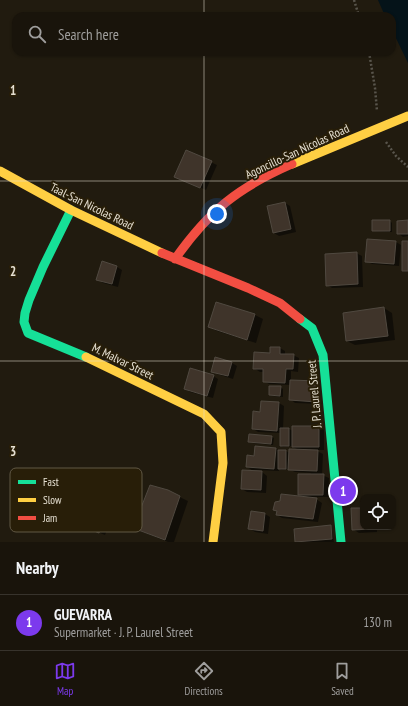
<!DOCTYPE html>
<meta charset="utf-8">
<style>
body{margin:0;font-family:"PT Sans Narrow",sans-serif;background:#221d14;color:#f1f3f6}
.controls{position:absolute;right:12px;bottom:12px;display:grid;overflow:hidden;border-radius:8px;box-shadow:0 1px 3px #0004}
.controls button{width:36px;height:36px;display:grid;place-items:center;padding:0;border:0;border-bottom:1px solid #37332c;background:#19140b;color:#f1f3f6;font:20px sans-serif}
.you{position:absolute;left:217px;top:214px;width:14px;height:14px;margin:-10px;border:3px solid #fff;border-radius:50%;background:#1a73e8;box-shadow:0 0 0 6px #1a73e833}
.badge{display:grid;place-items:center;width:26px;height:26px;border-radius:50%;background:#7c3aed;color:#fff;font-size:13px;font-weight:700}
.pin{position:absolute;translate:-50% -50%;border:2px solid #fff;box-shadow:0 1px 4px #0006}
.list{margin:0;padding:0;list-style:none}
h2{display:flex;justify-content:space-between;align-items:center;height:52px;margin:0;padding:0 16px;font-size:17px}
h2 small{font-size:13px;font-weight:400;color:#9f9e9d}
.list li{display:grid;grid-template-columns:26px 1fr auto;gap:12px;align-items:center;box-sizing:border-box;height:56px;padding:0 16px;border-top:1px solid #37332c}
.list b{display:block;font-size:15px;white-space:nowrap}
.list p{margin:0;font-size:13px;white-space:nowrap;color:#9f9e9d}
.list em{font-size:13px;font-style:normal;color:#9f9e9d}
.icon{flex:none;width:22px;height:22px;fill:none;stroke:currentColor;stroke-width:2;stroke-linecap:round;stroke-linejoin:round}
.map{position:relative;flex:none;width:408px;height:542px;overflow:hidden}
.search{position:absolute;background:#19140b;box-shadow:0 1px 3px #0004;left:12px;right:12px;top:12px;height:44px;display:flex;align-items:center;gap:10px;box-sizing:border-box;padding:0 14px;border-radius:12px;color:#9f9e9d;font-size:15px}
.sheet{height:108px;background:#19140b}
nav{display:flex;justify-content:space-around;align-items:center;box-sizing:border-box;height:56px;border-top:1px solid #37332c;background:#19140b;font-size:11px;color:#9f9e9d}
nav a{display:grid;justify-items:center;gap:2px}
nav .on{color:#7c3aed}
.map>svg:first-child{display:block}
.water{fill:#051319}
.shadow{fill:#0007}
.building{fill:#3f342a;stroke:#504940}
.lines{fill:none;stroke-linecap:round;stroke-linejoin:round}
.path{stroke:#59554c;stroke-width:2.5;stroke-dasharray:2 2;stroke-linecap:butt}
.fast{stroke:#16e098;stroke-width:9}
.slow{stroke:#ffcf43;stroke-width:9}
.jam{stroke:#f24e42;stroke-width:9}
.grid{fill:none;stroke:#e6e0d2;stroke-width:1;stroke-opacity:0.55}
.labels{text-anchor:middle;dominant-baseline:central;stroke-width:4;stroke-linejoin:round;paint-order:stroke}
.street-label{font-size:12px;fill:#e6e0d2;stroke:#281e08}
.key{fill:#281e08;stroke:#615845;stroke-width:1}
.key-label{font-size:11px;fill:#e6e0d2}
.grid-label{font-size:13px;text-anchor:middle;font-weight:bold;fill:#e6e0d2;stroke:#281e08;stroke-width:4;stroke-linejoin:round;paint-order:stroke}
</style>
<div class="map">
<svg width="408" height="542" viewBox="0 0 408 542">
<rect width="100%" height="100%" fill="#211b0f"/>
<!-- water -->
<path class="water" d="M378 0H408V63L392 30V16H385Z"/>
<!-- shadow -->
<path class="shadow" d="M187 151 217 165 206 190 181 179Z
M285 203 290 206 296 232 279 236 274 233Z
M390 221 392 223V232L375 231 373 230Z
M408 221V236L403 237 398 233Z
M396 242 401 245 399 266 372 264 366 261Z
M356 253 362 256 363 287 332 288 327 285Z
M102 263 117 267 122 270 118 287 103 283 97 279Z
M217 303 255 315 263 319 256 343 217 331 209 327Z
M384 308 392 313 395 340 355 345 347 341Z
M280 348 285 351V355H293L299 358 298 372 291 371V381L322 404 295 403 290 399 291 385 269 384 264 381V372H260L254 368Z
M232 363 237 366 233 379 217 374 212 371Z
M213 376 218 379 213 398 190 392 185 388Z
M280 387 283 389V397L272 396 270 395Z
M279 403 284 406 283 429H289L293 431 319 427 324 430V450H315L323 454 322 475 329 478 328 497H313L322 503 318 522 282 518 277 515 278 512 274 509 306 498 299 494 311 473 295 472 288 469 281 470 279 468V471L256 470 255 472 247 467 255 457 256 447 276 449 279 451H286L290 453 299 450 291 446 283 447 281 445V433L258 432 253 429 261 413Z
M272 437 274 438 273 445 252 443 249 442Z
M262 472 267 476 266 493 247 492 242 489Z
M61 488 94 499 95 497 116 507 105 535 83 526 85 522 59 513 54 510Z
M167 491 188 501 174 542H168L143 532 135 528Z
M363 509V527H377V532L359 533 353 529Z
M265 514 270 517 268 534 255 532 250 529Z
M331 526 334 542H296L295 530Z"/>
<!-- building -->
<path class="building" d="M186 150 212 161 200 188 174 177Z
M285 202 291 229 273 233 267 206Z
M372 220H390V231H372Z
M408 220V234H397V221Z
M367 239 396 241 394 264 365 262Z
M402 241H408V271H402Z
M357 252 358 284 326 286 325 254Z
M102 261 117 266 112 284 96 280Z
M216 302 255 314 247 340 208 327Z
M384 307 388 336 346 341 343 313Z
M270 347H280V354H294L293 369H286L285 383 263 382V369H253L254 352 270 353Z
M215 357 232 362 228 376 211 372Z
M190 368 214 375 207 396 184 389Z
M290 380 318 381 317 402 289 400Z
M269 386H281L280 396 269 395Z
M261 401 279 402 277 431 252 429 253 411 260 412Z
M292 426H319V447H292Z
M280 428H289V446H280Z
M249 434 272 436 271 444 248 442Z
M255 446 276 448 274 469 246 467 247 455 254 456Z
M289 449 318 450 317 471 288 470Z
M278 450H286V469H278Z
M242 470 262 471 261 490 241 489Z
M298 474H324L323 495H298Z
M150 485 168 490 180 496 165 540 133 528Z
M281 494 317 498 313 519 276 515 277 511 273 510 275 502 280 501Z
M95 496 111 503 99 533 82 526Z
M351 508H363V527H372V529L352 530Z
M251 511 265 513 263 531 248 529Z
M331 525 332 539 295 542 294 529Z"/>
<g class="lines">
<!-- path -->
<path class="path" d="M354 0 359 16
M369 52 375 88 377 111
M386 142 396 156 408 167"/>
<!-- fast -->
<path class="fast" d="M71 210 43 267 29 300 25 313 24 322 28 333 86 357
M300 319 312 328 323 355 341 542"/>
<!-- slow -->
<path class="slow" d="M292 164 408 116
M0 171 71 210 162 253
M86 357 204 414 221 432 223 463 213 542"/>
<!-- jam -->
<path class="jam" d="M162 253 248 288 280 303 300 319
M175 259C209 211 237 188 292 164"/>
</g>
<!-- grid -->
<path class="grid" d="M204 0V16M204 52V542M0 181H408M0 361H408"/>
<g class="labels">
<!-- street labels -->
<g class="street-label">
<text transform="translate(297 151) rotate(-25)">Agoncillo-San Nicolas Road</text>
<text transform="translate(92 206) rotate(26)">Taal-San Nicolas Road</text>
<text transform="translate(123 361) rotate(26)">M. Malvar Street</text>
<text transform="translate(314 394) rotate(-95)">J. P. Laurel Street</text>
</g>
</g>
<!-- legend -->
<rect x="10" y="468" width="132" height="64" rx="6" class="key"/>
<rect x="18" y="480" width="18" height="4" fill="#16e098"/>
<rect x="18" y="498" width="18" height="4" fill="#ffcf43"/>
<rect x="18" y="516" width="18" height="4" fill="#f24e42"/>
<g class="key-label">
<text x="43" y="486">Fast</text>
<text x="43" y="504">Slow</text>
<text x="43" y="522">Jam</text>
</g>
<g class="grid-label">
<text x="13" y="95">1</text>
<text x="13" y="276">2</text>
<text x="13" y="456">3</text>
</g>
</svg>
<div class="controls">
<button><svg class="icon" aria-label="locate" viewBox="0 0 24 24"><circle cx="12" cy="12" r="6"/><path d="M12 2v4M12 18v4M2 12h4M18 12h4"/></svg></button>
</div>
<div class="you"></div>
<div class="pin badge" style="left:343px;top:491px">1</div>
<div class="search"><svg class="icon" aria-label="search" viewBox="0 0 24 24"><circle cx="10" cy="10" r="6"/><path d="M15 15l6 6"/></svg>Search here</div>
</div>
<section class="sheet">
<h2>Nearby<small></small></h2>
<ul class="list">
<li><span class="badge">1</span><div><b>GUEVARRA</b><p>Supermarket · J. P. Laurel Street</p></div><em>130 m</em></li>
</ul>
</section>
<nav>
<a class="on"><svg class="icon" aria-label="map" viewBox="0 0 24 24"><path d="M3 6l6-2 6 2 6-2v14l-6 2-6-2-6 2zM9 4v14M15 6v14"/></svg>Map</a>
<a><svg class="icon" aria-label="directions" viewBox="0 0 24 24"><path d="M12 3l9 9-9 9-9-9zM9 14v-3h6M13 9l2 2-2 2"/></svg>Directions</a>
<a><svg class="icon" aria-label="saved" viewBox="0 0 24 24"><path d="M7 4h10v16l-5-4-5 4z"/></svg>Saved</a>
</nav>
